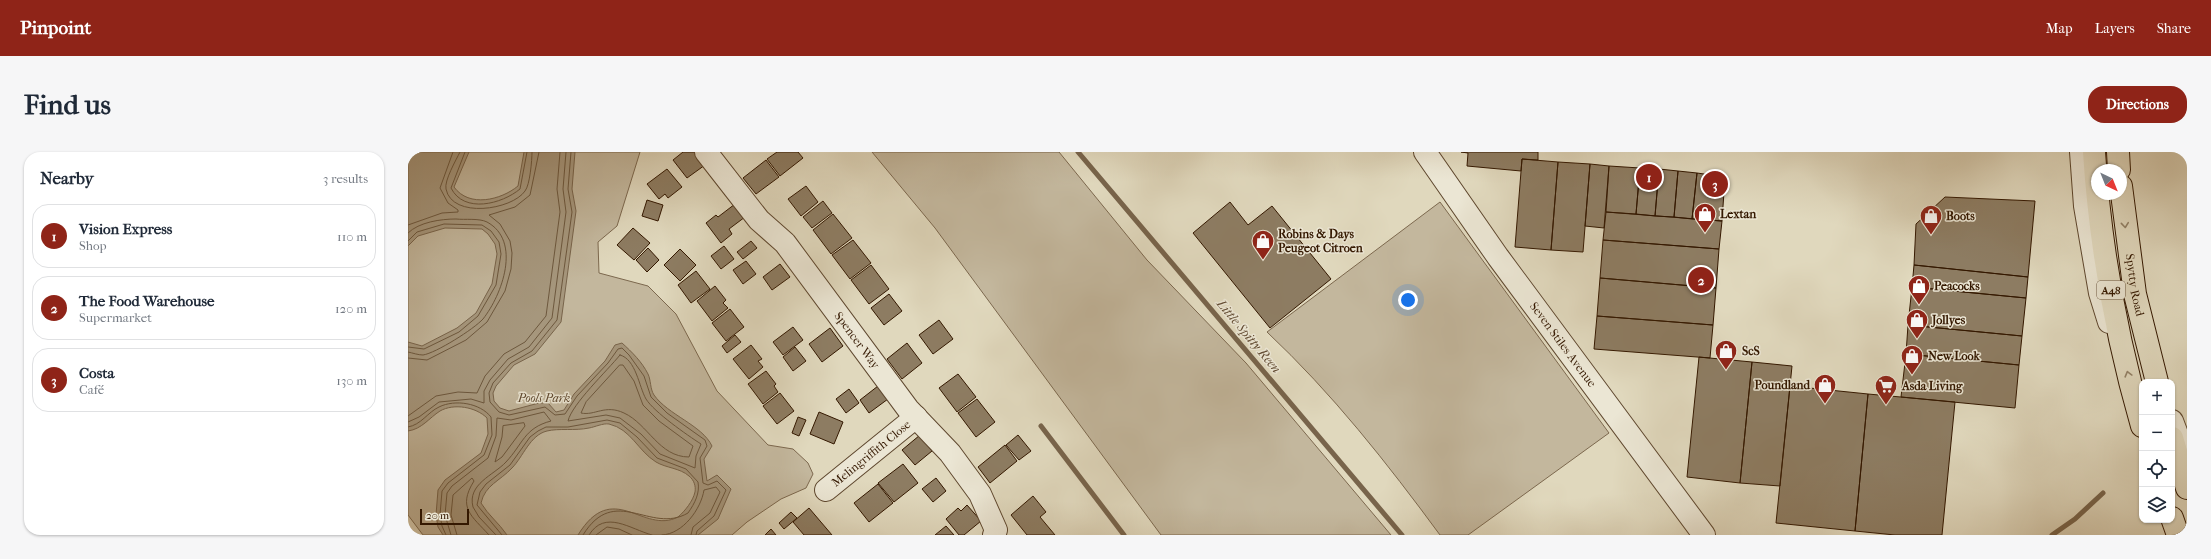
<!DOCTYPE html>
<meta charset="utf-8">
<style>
body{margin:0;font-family:"IM FELL French Canon",serif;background:#f6f6f7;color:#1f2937}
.controls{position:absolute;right:12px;bottom:12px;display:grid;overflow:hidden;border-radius:8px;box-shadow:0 1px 3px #0004}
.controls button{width:36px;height:36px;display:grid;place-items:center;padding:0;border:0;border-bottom:1px solid #e0e1e3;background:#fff;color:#1f2937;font:20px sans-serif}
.compass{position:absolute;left:1683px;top:12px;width:36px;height:36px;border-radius:50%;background:#fff;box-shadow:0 1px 3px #0004;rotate:137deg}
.scale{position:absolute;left:12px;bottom:10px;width:49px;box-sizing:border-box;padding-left:4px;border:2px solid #341800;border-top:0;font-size:11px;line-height:14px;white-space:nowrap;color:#341800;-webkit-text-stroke:3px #ebe6d4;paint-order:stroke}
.you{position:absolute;left:1000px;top:148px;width:14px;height:14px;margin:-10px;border:3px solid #fff;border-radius:50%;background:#1a73e8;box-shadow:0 0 0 6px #1a73e833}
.badge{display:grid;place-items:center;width:26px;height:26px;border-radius:50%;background:#8f2418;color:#fff;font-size:13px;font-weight:700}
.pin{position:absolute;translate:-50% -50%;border:2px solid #fff;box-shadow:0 1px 4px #0006}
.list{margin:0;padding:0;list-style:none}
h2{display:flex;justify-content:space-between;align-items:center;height:52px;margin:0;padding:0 16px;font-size:17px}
h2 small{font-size:13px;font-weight:400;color:#747a83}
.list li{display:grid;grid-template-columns:26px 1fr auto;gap:12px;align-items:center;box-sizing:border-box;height:64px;margin:0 8px 8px;padding:0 8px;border:1px solid #e0e1e3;border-radius:16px}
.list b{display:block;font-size:15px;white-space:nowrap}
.list p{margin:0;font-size:13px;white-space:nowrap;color:#747a83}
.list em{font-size:13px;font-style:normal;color:#747a83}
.icon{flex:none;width:22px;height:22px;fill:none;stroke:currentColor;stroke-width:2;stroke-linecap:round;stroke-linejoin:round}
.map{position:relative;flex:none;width:1779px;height:383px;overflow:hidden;border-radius:16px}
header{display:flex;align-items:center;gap:24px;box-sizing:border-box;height:56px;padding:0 20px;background:#8f2418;color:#fff}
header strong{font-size:19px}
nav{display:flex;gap:22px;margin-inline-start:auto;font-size:14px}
.intro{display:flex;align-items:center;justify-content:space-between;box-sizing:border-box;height:96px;padding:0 24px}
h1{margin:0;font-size:28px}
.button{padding:10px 18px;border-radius:16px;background:#8f2418;color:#fff;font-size:14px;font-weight:700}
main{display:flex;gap:24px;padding:0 24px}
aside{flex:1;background:#fff;border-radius:16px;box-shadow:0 1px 3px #0004}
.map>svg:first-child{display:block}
.green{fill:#c3b79d;stroke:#7c684e}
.water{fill:#a6977d;stroke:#78644b}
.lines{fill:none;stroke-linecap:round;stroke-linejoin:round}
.shore{stroke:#6d583e;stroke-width:1}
.stream{stroke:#78644b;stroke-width:5}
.building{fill:#8d7c62;stroke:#341800}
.minor-casing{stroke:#5f482f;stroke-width:24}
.major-casing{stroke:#341800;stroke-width:24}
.minor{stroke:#ebe6d4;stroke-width:22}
.major{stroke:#e0d8bd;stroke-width:22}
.oneway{stroke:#938268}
.labels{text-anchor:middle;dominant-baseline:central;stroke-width:3;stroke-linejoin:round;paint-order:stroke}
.shield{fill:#ebe6d4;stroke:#6b5640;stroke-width:1}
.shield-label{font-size:11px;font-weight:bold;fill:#341800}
.poi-label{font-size:12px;font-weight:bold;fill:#341800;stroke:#ebe6d4;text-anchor:start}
.street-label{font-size:12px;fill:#341800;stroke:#ebe6d4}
.park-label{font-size:12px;font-style:italic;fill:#5f482f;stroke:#ebe6d4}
.water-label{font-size:13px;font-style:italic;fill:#624b32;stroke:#ebe6d4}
</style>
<header>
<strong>Pinpoint</strong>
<nav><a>Map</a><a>Layers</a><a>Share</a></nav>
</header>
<div class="intro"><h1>Find us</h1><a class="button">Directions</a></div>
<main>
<aside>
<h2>Nearby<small>3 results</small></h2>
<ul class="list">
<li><span class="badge">1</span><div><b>Vision Express</b><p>Shop</p></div><em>110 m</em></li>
<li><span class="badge">2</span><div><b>The Food Warehouse</b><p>Supermarket</p></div><em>120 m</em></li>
<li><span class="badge">3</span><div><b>Costa</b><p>Café</p></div><em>130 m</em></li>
</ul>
</aside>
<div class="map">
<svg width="1779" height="383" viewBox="0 0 1779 383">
<rect width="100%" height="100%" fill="#e0d8bd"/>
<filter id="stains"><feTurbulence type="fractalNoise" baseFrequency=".005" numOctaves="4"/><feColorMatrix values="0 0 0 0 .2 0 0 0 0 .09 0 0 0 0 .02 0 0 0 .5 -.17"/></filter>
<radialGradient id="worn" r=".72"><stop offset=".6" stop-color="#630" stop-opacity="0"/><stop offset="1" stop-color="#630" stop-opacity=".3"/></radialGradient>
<!-- green -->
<path class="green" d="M0 0H232L209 74 190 90 191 121 240 134 268 162 309 239 360 293 385 297 400 311 405 322 398 336 373 347 339 370 324 383H15L0 363Z
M464 0H651L739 108 838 211 983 383H753L527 76Z
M1032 50 1201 281 1060 383H1032C979 311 924 241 859 180Z"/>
<!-- water -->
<path class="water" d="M0 0H61L46 35C61 56 93 48 110 34L116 0H167L164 37 168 59 153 170 127 202 106 213 88 234 85 241 86 249 92 256 101 259 131 251H140L148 260 156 258 166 242 197 209 207 193 214 191C224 200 234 210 240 222 243 228 242 237 246 243 260 263 294 273 304 294L296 307 299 329 309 323 323 337 310 367 290 383H170C205 326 235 383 270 365 277 359 285 349 287 340 288 334 286 328 281 324 272 316 258 316 248 310 230 299 223 277 201 272 195 271 187 275 181 276 167 279 151 276 139 279 122 283 115 305 104 316 92 329 77 333 73 351 80 363 91 371 99 383H35L30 375 28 363 30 338 37 328 73 301 80 282 79 266C68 255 46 251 32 259 21 266 14 277 0 279V190L14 194 49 176 68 161 84 132 89 102 87 92 80 82 74 77 37 76 10 84 0 94Z"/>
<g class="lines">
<!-- shore -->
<path class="shore" d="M52 0C48 8 36 29 38 37 44 67 104 58 117 39 122 33 124 8 124 0
M57 0 43 36C56 62 94 52 112 37L119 0
M163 0 160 37 164 60 149 168 124 199 103 211 85 231 81 241 82 250 91 260 101 263 137 255 147 263 157 262 169 244 200 211 210 197 214 196 221 203 236 224 243 245 259 261 297 288 299 294 292 306 295 331 300 333 309 329 318 338 306 364 289 379 288 383
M0 73 34 61 50 60V58L40 51 32 36 45 0
M0 81C11 70 33 67 48 67 57 68 71 66 79 70 114 89 94 143 75 167 66 177 28 201 15 203 10 203 5 201 0 200
M0 89 9 80 36 72 74 73 83 79 91 90 93 102 88 133 70 164 51 180 16 197 0 195
M212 203C228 207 231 235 238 247 246 260 279 283 293 292L288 304 287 316 252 302 233 282 212 266 198 263 160 269C164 252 199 219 212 203Z
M0 206 19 208 58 188 79 170 97 139 103 117 104 101 102 89 92 72 81 63 107 55 122 43 131 0
M212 213H215L226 229 235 253 251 269 285 294 281 305C251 305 240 272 216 261 197 252 187 264 173 261L178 250Z
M0 264 28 244 50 240 69 241 77 224 96 202 117 190 138 164 152 60 149 37 152 0
M0 270 11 265 31 250 63 247 76 251V239L82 228 100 207 121 195 144 166 158 60 155 37 158 0
M116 271 117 274 94 305 87 310 94 285 95 274Z
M0 275C13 273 20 260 31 255 47 247 72 251 83 265L84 283 76 303 40 331 34 339 32 363 34 374 38 383
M43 383 37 363 39 341 44 334 80 306 88 284 89 266 103 268 136 260 143 269C116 276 115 292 98 310 86 323 59 332 65 355L71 365 88 383
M49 383 43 363 45 343 64 326 66 329C49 356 64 364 81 383
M94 383 69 353 72 340 78 332 102 313 122 285 130 279 138 275H160L199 268 212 271 229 285 249 306 278 317 290 330C292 341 287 351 280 361 242 383 207 331 175 383
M181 383C197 357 222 377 244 383
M188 383 199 375 211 377 224 383
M254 383C275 382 293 357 296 338L308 335 312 340 302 361 285 375 283 383"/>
<!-- stream -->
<path class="stream" d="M670 0 994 383
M633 274 716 383
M1644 383 1667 367 1695 341"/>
</g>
<!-- building -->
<path class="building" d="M275 0H287L297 13 279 26 265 8Z
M369 0H390L395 6 372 24 359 7Z
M1053 0H1130V8L1114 7 1113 19 1059 14 1060 1Z
M1114 7 1150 10 1143 98 1107 95Z
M358 8 371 25 348 42 335 26Z
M1150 10 1182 12 1175 100 1143 98Z
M1182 12 1201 14 1196 76 1177 74Z
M1201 14 1232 16 1228 62 1198 60Z
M1232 16 1251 17 1247 64 1228 62Z
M259 17 274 35 260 46 257 42 251 47 239 32Z
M1251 17 1270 19 1266 65 1247 64Z
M1270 19 1289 21 1284 67 1266 65Z
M1289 21 1317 25 1314 69 1284 67Z
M398 34 410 50 393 64 380 47Z
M1537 45 1627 49 1620 125 1506 113 1508 72Z
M239 48 255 53 250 69 234 64Z
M415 49 424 61 404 76 395 65Z
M822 50 840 73 864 54 923 127 862 176 785 81Z
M327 52 337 65 321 77 324 82 313 91 298 71 308 63 310 65Z
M1198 60 1314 69 1311 97 1195 88Z
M425 62 444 86 423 102 405 78Z
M225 76 242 91 226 108 209 93Z
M445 88 463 111 442 127 424 103Z
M1195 88 1311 97 1308 136 1192 126Z
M343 89 349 96 335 107 329 100Z
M316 94 326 107 313 117 303 104Z
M240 96 251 108 239 120 228 108Z
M272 97 288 113 272 129 256 113Z
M338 109 348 122 335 132 325 118Z
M372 112 382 125 364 138 355 125Z
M463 113 481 137 461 152 443 128Z
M1506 113 1620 125 1618 146 1504 135Z
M288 119 302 137 283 151 270 133Z
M1192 126 1308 136 1305 173 1189 164Z
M307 134 318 148 315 151 320 156 304 169 289 149Z
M1504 135 1618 146 1614 184 1500 173Z
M481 142 494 159 476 173 463 156Z
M322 157 336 175 318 189 304 171Z
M1189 164 1305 173 1302 206 1186 197Z
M531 168 545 187 525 202 511 183Z
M1500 173 1614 184 1611 213 1498 202Z
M385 175 395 188 375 203 365 190Z
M422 176 435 194 414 210 401 192Z
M327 183 333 190 319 201 314 194Z
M499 191 514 211 494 227 479 207Z
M343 193 354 207 350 209 355 215 341 227 325 207Z
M387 195 398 209 385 219 375 205Z
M1498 202 1611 213 1607 256 1493 245Z
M1291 205 1344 210 1332 331 1279 325Z
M1344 210 1384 214 1372 334 1332 331Z
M358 219 368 232 366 234 370 240 355 252 340 232Z
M550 222 568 245 549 260 531 236Z
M470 234 480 247 461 261 452 248Z
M1382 234 1460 242 1447 379 1368 371Z
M441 237 451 251 438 261 428 247Z
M372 241 386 259 369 272 355 254Z
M1460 242 1547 250 1534 383H1487L1447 379Z
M569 247 587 270 568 285 550 261Z
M411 260 435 270 426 292 402 282Z
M390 265 398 268 391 284 384 281Z
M512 283 524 299 507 313 494 298Z
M610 283 623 299 611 308 598 293Z
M597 293 609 309 582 331 570 315Z
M495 312 510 331 486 350 470 331Z
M528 326 538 339 525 350 514 337Z
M470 332 485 351 461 370 446 351Z
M625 344 638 360 632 365 647 383H619L603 363Z
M559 353 573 369 556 383H551L538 367 550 356 553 359Z
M401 356 424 383H396L385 370Z
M383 360 389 366 376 377 371 371Z
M538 374 546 383H527Z
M363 377 368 383H357Z"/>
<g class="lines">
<!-- minor casing -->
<g class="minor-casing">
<g id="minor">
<path id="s1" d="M298 0 351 68 377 91 500 257 542 301 572 342 588 378 586 383"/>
<path id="s2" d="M1017 0 1090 105 1296 383"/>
<path d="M1673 0 1677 54 1692 141 1701 170"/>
<path d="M1764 269 1777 303"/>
<path id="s3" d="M418 338 508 265"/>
</g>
</g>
<!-- major casing -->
<g class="major-casing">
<g id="major">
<path d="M1686 0C1692 93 1708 184 1734 274"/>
<path d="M1710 0 1711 18"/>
<path id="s4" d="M1713 34 1727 142 1749 230"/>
<path d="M1764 286 1779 336"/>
<path d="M1764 366 1770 383"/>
</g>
</g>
<!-- minor -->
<use href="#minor" class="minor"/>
<!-- major -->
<use href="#major" class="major"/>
</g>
<!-- one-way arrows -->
<defs><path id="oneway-chevron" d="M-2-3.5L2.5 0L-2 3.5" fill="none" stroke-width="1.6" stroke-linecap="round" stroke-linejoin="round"/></defs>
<g class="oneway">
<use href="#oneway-chevron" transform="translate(1717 73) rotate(84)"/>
<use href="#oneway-chevron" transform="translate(1720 222) rotate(-105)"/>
</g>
<!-- icons -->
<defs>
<g id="shop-pin" transform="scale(1.15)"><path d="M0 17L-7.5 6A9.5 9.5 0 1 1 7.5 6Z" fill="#8f2418" stroke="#ebe6d4"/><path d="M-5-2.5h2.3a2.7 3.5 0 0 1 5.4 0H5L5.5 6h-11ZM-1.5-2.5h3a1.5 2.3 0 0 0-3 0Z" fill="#fff"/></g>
<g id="supermarket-pin" transform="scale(1.15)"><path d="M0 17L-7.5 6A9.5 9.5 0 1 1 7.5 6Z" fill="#8f2418" stroke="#ebe6d4"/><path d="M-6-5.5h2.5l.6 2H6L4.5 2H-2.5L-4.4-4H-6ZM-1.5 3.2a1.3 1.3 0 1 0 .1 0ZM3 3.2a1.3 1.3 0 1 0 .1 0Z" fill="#fff"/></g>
</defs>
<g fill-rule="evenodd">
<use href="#shop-pin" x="1297" y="62"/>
<use href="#shop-pin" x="1523" y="64"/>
<use href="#shop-pin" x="855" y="89"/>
<use href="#shop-pin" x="1511" y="134"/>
<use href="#shop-pin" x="1509" y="168"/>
<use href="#shop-pin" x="1318" y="199"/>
<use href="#shop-pin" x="1504" y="204"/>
<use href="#shop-pin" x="1417" y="233"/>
<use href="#supermarket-pin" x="1478" y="234"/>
</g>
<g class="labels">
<!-- shield labels -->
<rect class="shield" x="1689" y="129" width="28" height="18" rx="3"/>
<g class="shield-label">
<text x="1703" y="138">A48</text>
</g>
<!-- poi labels -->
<g class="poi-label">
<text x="1312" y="62">Lextan</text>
<text x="1538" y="64">Boots</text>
<text x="870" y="82">Robins &amp; Days<tspan x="870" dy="14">Peugeot Citroen</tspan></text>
<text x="1526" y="134">Peacocks</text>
<text x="1524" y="168">Jollyes</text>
<text x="1334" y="199">ScS</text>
<text x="1520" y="204">New Look</text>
<text x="1402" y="233" text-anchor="end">Poundland</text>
<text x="1494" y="234">Asda Living</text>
</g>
<!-- street labels -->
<g class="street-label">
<text stroke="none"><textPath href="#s4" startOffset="100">Spytty Road</textPath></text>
<text stroke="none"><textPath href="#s1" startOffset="242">Spencer Way</textPath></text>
<text stroke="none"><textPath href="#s2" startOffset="237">Seven Stiles Avenue</textPath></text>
<text stroke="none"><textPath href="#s3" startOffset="58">Melingriffith Close</textPath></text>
</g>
<!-- park labels -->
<g class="park-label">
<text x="136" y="246">Pools Park</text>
</g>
<!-- water labels -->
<g class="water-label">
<text transform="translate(841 184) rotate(50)">Little Spitty Reen</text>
</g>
</g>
<rect width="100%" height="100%" filter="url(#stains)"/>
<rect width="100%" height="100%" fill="url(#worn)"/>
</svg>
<div class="controls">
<button>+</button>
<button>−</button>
<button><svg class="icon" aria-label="locate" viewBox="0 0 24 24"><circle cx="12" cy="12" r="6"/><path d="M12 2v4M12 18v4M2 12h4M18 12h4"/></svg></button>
<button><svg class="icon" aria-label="layers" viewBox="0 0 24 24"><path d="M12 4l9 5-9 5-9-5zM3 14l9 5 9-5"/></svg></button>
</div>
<svg class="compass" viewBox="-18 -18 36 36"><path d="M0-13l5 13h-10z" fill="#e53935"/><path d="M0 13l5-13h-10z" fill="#747a83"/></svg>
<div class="scale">20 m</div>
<div class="you"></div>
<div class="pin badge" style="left:1241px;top:25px">1</div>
<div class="pin badge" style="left:1293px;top:128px">2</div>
<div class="pin badge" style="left:1307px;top:32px">3</div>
</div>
</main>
